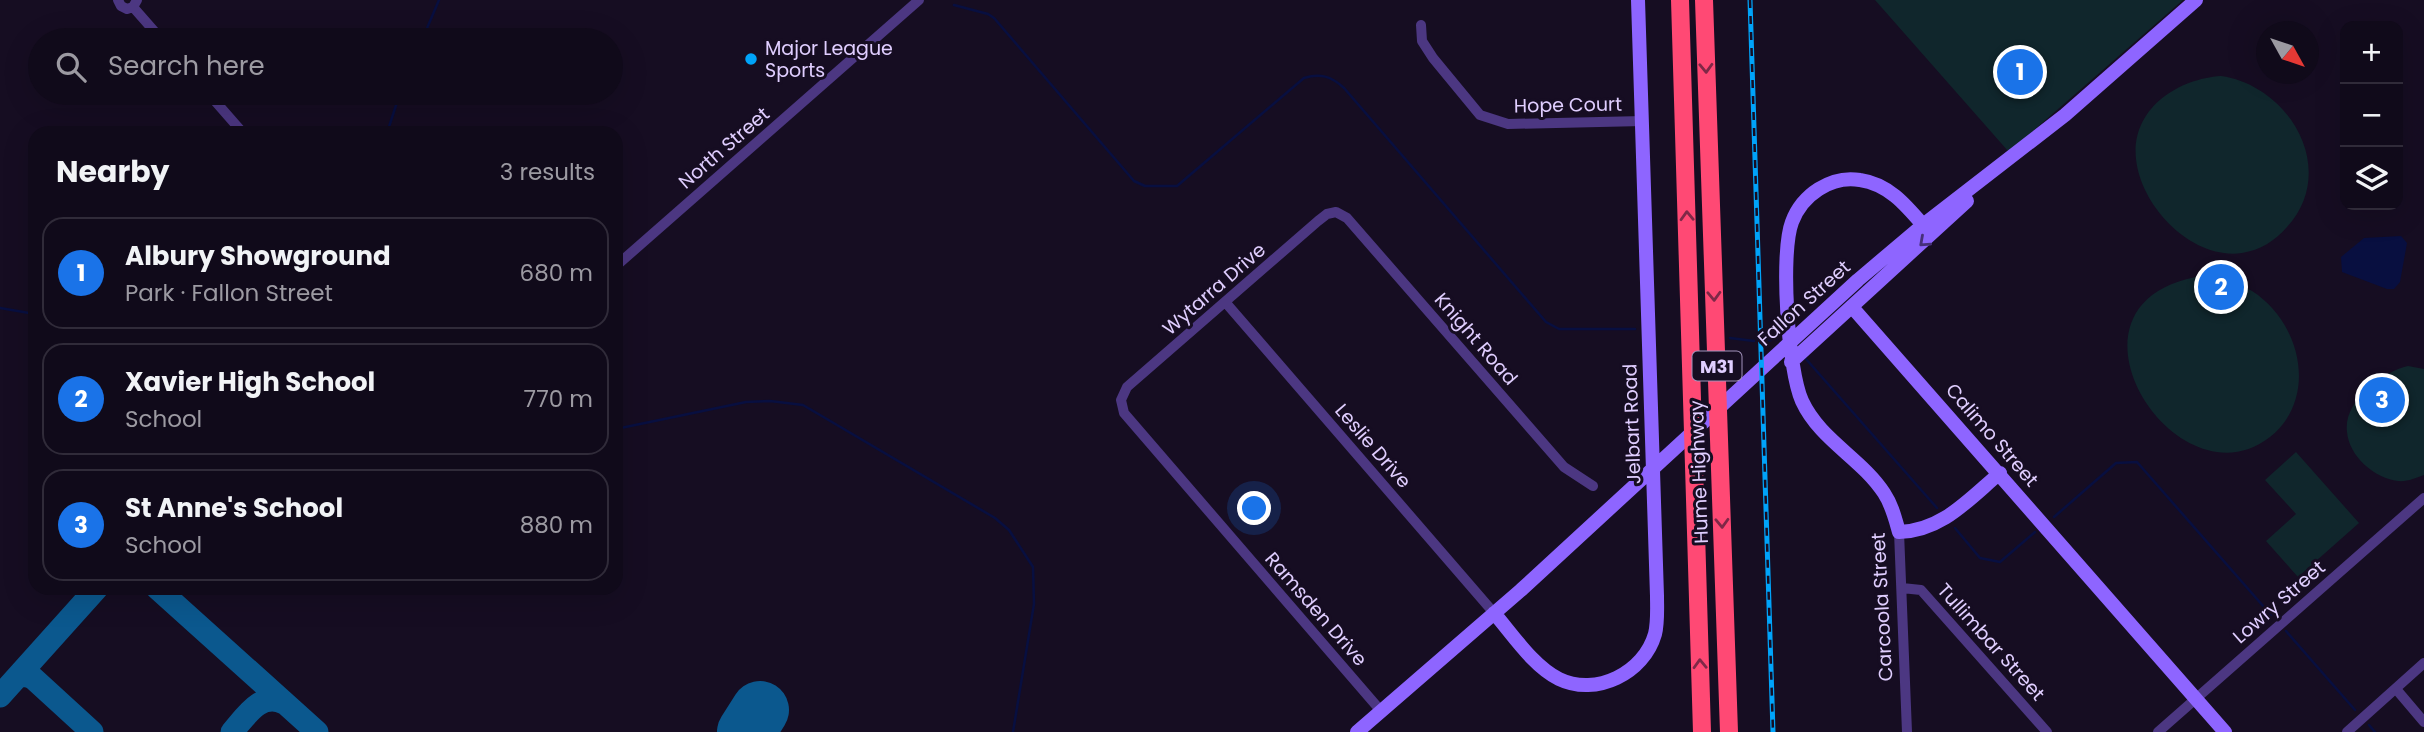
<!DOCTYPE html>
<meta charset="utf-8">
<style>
body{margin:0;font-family:Poppins,sans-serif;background:#191323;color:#f1f3f6}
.controls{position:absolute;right:21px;top:21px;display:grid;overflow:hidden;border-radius:14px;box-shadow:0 7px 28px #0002}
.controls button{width:63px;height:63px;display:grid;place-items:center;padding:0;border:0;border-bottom:2px solid #302b39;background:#100a1a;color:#f1f3f6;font:35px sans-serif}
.compass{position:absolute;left:2256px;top:21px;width:63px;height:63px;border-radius:50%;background:#100a1a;box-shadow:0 7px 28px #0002;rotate:130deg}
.you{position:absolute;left:1255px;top:509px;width:24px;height:24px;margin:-18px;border:5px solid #fff;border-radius:50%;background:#1a73e8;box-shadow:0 0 0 10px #1a73e833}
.badge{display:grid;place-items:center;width:46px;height:46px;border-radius:50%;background:#1a73e8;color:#fff;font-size:23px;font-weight:700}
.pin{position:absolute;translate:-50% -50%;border:4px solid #fff;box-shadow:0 2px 7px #0006}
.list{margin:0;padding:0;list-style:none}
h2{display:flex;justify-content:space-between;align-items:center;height:91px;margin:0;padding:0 28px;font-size:30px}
h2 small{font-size:23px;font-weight:400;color:#9c9aa2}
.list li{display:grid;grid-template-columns:46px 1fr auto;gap:21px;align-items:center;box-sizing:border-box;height:112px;margin:0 14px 14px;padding:0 14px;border:2px solid #302b39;border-radius:21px}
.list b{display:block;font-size:26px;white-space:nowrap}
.list p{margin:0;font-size:23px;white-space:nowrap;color:#9c9aa2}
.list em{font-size:23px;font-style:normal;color:#9c9aa2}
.icon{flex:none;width:38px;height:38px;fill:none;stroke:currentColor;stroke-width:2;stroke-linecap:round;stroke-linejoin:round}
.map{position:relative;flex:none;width:2424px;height:732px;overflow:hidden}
.search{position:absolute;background:#100a1a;box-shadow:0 7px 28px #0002;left:28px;top:28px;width:595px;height:77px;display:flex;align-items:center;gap:18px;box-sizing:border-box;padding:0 24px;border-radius:38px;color:#9c9aa2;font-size:26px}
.panel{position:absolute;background:#100a1a;box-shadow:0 7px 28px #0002;left:28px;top:126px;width:595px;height:469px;border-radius:21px}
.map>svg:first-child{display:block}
.green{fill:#10262c}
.water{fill:#080f40}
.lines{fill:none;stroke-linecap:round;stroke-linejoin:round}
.stream{stroke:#080f40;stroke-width:2.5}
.taxiway{stroke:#0b588e;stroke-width:23}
.runway{stroke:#0b588e;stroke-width:58}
.street{stroke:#4c3782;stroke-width:10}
.secondary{stroke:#8e65ff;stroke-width:14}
.highway{stroke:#ff4974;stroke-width:18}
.rail-casing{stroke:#00a3f9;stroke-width:5}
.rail{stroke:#160d22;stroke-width:2.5;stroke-dasharray:8;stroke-linecap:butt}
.oneway{stroke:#7f2847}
.oneway2{stroke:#46307a}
.poi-dot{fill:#00a3f9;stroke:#160d22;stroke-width:2.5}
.labels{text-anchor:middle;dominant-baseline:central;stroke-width:6;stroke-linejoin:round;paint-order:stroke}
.shield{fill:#160d22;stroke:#a394bd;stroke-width:2}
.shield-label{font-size:18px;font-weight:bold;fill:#e0ceff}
.poi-label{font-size:19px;fill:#e0ceff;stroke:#160d22;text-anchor:start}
.street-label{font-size:19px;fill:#e0ceff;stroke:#160d22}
</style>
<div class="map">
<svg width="2424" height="732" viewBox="0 0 2424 732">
<rect width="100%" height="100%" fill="#160d22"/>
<!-- green -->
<path class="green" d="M1875 0H2183L2019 143 2008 151Z
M2221 76C2290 86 2339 170 2287 227 2275 241 2260 250 2242 253 2192 260 2141 207 2136 159 2131 109 2177 79 2221 76Z
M2196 277C2216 279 2235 281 2252 291 2301 322 2319 398 2270 437 2177 510 2045 306 2196 277Z
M2408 366 2424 369V475C2416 478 2407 482 2398 481 2374 478 2349 456 2347 432 2343 401 2382 372 2408 366Z
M2296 452 2359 523 2298 577 2266 541 2296 514 2265 480Z"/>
<!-- water -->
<path class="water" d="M2401 236 2407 243 2400 282 2394 289H2387L2342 272 2341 257 2364 238Z"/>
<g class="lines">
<!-- stream -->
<path class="stream" d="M954 5 988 14 994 18 1134 181 1145 186H1177L1304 78C1320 73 1331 76 1344 88L1546 322 1559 329H1635
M422 40 439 0
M387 133 400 93
M0 308 35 314
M1730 338 1754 341
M1765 341 1777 339
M1806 359 1937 508
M616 429 746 402 770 401 803 405 995 518 1009 530 1033 567 1034 604 1013 732
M2054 517 2116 463 2137 462 2271 615
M1955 528 1980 558 2000 562 2035 532
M2286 631 2355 710
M2369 725 2375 732"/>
<!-- taxiway -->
<path class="taxiway" d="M157 588 317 732
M18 677 25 675 33 678 92 732
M0 696 97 588
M232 732C246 716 261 691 284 703"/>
<!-- runway -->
<path class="runway" d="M746 732 760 710"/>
<!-- street -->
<path class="street" d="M118 0 121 6 127 9 133 7 137 0
M133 7 162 40
M1421 25 1422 41 1433 58 1480 115 1508 124 1643 121
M208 93 243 133
M616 266 919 0
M1226 303 1494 613
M1899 532 1907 732
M1902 588 1921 590 2047 732
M2396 689 2424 722
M1381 711 1124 413 1121 400 1127 387 1318 221 1327 214 1336 212 1347 218 1564 467 1593 486
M2158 732 2424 498
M2347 732 2424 663"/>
<!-- secondary -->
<path class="secondary" d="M1923 225C1905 204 1888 184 1860 180 1831 175 1802 195 1792 222 1780 253 1788 370 1802 401 1820 440 1861 458 1884 493 1892 505 1895 518 1899 532 1942 531 1969 499 2000 473
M1852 307 2225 732
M1791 362 1967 201
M1494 613C1513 635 1533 666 1559 679 1596 697 1644 673 1655 634 1658 622 1657 608 1657 596L1638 0
M1357 732 1521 590 1858 280 1923 225 2065 115 2196 0"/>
<!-- highway -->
<path class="highway" d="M1680 0 1702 732
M1704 0 1729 732"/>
<!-- rail casing -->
<g class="rail-casing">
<path id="rail" d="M1750 0 1773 732"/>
</g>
<!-- rail -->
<use href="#rail" class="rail"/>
</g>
<!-- one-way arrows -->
<defs><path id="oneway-chevron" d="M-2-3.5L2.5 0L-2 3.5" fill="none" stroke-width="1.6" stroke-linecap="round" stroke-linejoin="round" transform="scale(1.75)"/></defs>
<g class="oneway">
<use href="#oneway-chevron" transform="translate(1706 68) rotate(88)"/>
<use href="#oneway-chevron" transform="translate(1687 216) rotate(-92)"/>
<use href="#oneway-chevron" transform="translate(1714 296) rotate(88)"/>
<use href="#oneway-chevron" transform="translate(1722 523) rotate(88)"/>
<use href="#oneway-chevron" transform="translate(1700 664) rotate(-92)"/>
</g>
<use class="oneway2" href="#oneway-chevron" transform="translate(1924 242) rotate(138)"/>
<!-- markers -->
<circle class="poi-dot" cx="751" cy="59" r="7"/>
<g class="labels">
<!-- shield labels -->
<rect class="shield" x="1692.5" y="351.5" width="49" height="29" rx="5"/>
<g class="shield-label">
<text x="1717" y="366">M31</text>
</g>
<!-- poi labels -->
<g class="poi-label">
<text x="765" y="48">Major League<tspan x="765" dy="22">Sports</tspan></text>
</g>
<!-- street labels -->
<g class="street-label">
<text transform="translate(1568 105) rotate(-1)">Hope Court</text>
<text transform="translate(724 148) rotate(-41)">North Street</text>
<text transform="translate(1214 289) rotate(-41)">Wytarra Drive</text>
<text transform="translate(1804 303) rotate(-42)">Fallon Street</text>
<text transform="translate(1476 339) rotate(49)">Knight Road</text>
<text transform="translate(1632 424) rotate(-92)">Jelbart Road</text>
<text transform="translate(1992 435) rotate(49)">Calimo Street</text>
<text transform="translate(1373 446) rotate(49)">Leslie Drive</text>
<text transform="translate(1699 472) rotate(-92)">Hume Highway</text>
<text transform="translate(2279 602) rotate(-41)">Lowry Street</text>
<text transform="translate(1882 607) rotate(-93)">Carcoola Street</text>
<text transform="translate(1316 609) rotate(49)">Ramsden Drive</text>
<text transform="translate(1991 642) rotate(48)">Tullimbar Street</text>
</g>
</g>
</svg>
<div class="controls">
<button>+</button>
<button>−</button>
<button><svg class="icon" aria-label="layers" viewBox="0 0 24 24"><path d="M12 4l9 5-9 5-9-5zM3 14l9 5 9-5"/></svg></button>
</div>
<svg class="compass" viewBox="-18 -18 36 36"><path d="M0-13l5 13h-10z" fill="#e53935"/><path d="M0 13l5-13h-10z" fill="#9c9aa2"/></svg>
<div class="you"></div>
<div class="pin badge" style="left:2020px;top:72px">1</div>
<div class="pin badge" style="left:2221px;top:287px">2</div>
<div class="pin badge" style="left:2382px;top:400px">3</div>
<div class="search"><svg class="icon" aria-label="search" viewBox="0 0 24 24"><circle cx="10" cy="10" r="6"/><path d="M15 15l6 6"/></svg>Search here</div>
<section class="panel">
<h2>Nearby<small>3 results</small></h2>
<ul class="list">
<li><span class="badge">1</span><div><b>Albury Showground</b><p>Park · Fallon Street</p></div><em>680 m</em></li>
<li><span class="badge">2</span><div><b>Xavier High School</b><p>School</p></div><em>770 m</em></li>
<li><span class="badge">3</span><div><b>St Anne's School</b><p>School</p></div><em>880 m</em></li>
</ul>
</section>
</div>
